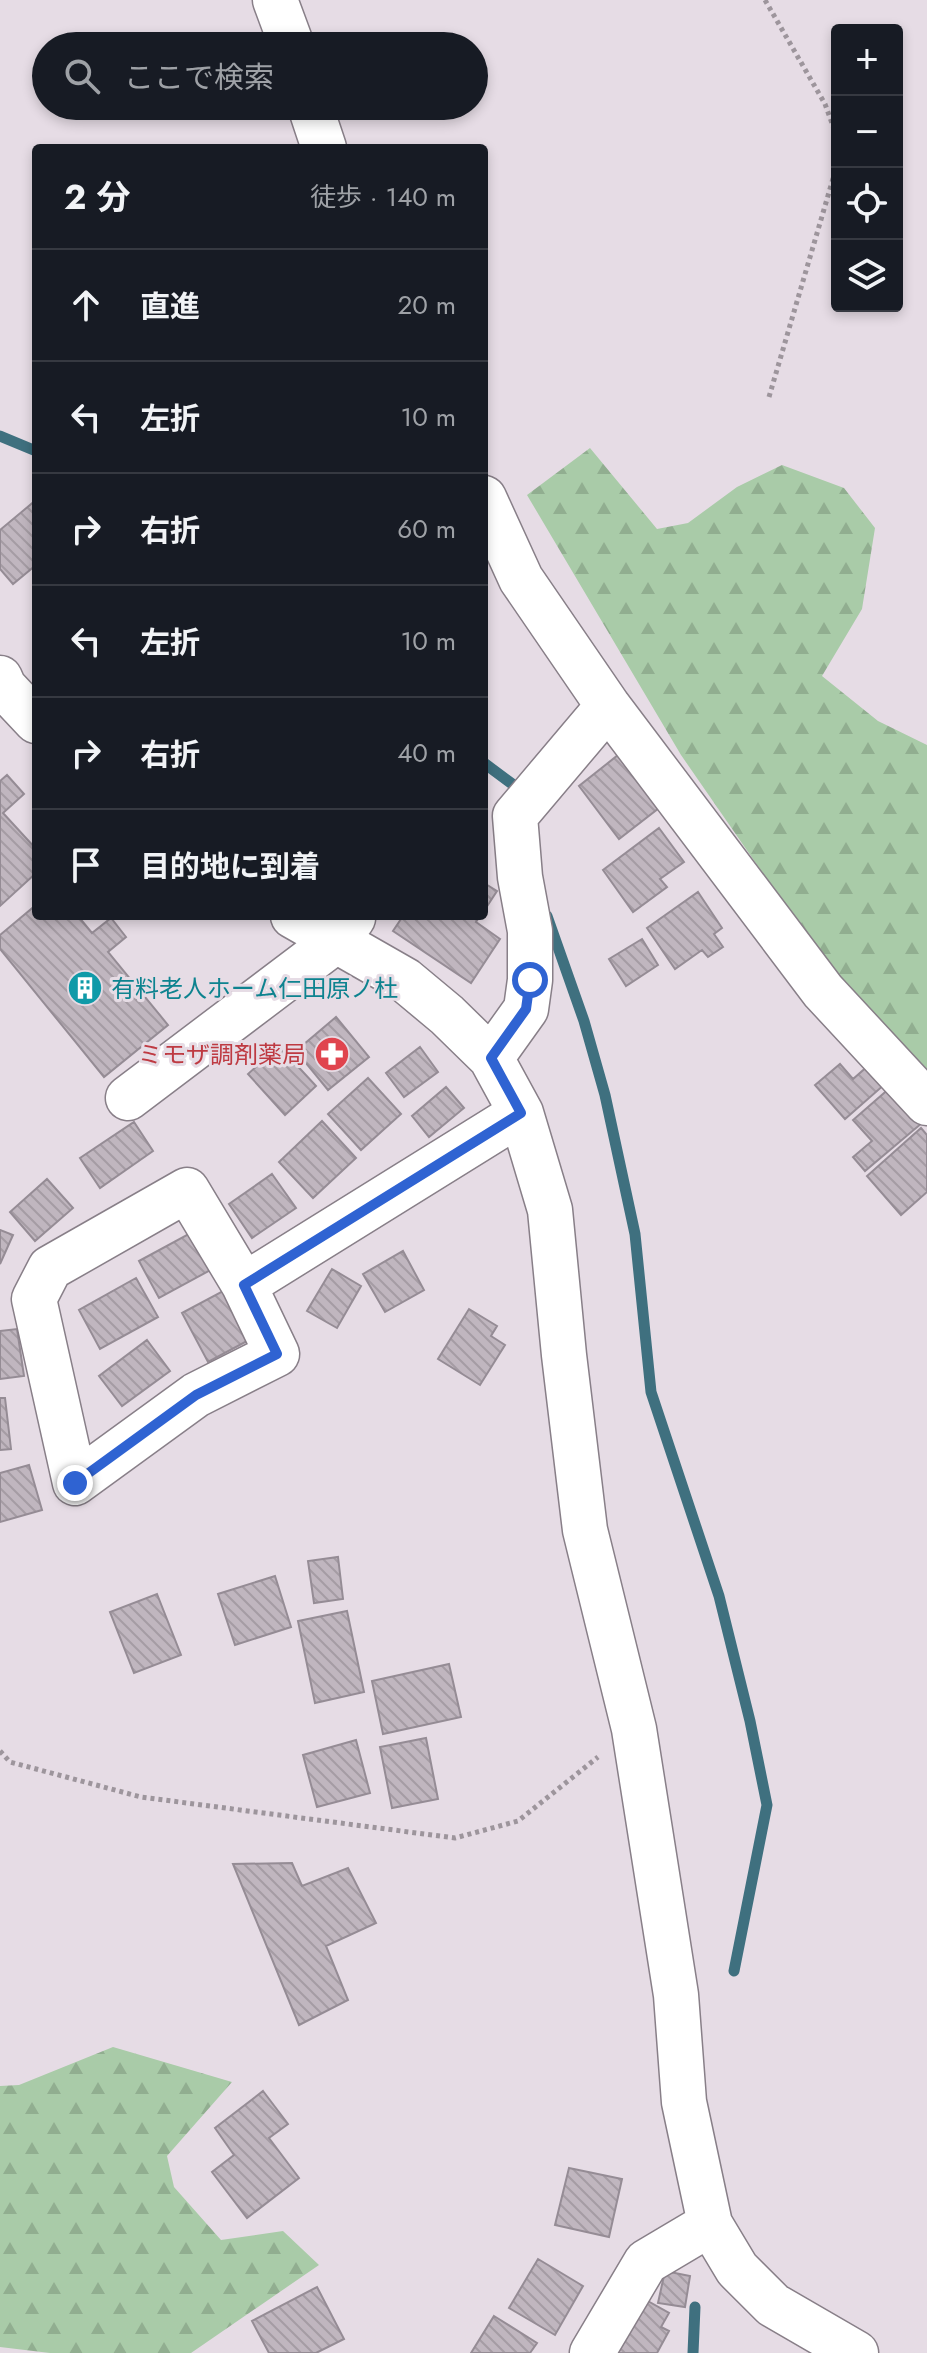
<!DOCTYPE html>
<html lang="ja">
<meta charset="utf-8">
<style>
body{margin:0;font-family:Jost,"Noto Sans JP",sans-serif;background:#20242c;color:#f1f3f6}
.controls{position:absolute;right:24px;top:24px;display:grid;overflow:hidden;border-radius:8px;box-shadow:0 4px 12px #0003}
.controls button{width:72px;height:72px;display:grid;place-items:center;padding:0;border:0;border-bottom:2px solid #363941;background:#171b24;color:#f1f3f6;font:40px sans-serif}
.stop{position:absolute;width:24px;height:24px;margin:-18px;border:6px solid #2f63d2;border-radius:50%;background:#fff}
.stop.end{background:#2f63d2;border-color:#fff;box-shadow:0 2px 8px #0008}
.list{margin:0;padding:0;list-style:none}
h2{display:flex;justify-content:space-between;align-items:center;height:104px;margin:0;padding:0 32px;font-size:34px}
h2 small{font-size:26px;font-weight:400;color:#9ea1a6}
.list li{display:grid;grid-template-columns:52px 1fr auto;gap:24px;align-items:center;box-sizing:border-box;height:112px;padding:0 32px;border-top:2px solid #363941}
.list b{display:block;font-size:30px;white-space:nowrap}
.list em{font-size:26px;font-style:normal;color:#9ea1a6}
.icon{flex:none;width:44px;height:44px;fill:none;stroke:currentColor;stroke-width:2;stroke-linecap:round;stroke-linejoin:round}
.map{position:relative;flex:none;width:927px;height:2353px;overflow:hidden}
.search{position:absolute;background:#171b24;box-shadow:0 4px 12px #0003;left:32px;top:32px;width:456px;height:88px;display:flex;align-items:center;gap:20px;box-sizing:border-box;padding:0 28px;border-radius:44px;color:#9ea1a6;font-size:30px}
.panel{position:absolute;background:#171b24;box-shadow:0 4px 12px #0003;left:32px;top:144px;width:456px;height:776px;border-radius:8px}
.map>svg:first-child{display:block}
.forest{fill:url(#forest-firs)}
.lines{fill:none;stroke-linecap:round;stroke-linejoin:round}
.stream{stroke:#3f707f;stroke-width:11}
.building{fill:url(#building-back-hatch);stroke:#958c95;stroke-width:2}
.minor-casing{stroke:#887f88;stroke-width:47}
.path{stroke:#9d959c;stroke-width:5;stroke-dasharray:4 4;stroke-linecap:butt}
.minor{stroke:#fff;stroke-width:44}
.route{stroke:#2f63d2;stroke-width:10}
.labels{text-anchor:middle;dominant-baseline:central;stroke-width:6;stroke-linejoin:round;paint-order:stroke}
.culture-label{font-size:24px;fill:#0d838f;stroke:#e6dce5;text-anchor:start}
.health-label{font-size:24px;fill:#be3a42;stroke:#e6dce5;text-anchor:end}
</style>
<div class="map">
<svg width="927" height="2353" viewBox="0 0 927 2353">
<defs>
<pattern id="forest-firs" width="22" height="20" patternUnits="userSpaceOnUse" patternTransform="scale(2)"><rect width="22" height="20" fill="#a9cba8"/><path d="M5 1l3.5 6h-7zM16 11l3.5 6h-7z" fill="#91ae90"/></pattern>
<pattern id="building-back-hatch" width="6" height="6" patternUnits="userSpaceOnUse" patternTransform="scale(2)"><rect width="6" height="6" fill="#c0b6bf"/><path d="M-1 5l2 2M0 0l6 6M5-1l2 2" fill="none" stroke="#a59ca4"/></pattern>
</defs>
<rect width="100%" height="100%" fill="#e6dce5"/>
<!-- forest -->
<path class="forest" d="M590 448 657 529 688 523 737 487 782 465 844 488 875 528 862 609 822 676 878 721 927 745V1074L829 969 681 755 527 495Z
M113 2047 232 2082 167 2156 174 2187 221 2240 283 2231 319 2265 191 2353H50L0 2347V2086L19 2085Z"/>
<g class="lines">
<!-- stream -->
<path class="stream" d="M0 436 36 451
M484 763 519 789
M547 916 584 1021 605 1095 635 1234 651 1392 719 1596 750 1721 767 1805 734 1971
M693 2353 695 2307"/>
</g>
<!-- building -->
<path class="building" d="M36 500V565L13 584 0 569V530Z
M618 755 659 808 619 839 579 786Z
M7 775 24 794 3 813 36 849V873L0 906V781Z
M659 828 684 862 660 879 667 887 633 912 603 870Z
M484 883 497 891 484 911Z
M698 892 722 928 714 934 723 947 708 957 702 950 675 969 647 928Z
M36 905V916H78L92 933 111 918 126 937 108 952 168 1025 104 1077 0 949V935Z
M403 916H480L476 922 500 939 471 983 393 931Z
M642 939 658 965 626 986 609 959Z
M336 1017 369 1057 328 1090 296 1051Z
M279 1046 316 1086 285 1115 248 1074Z
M420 1047 438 1072 404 1097 386 1073Z
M840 1064 853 1079 869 1065 885 1084 845 1119 815 1085Z
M368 1078 401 1114 361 1150 328 1114Z
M446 1087 464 1108 429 1137 412 1116Z
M891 1087 922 1123 865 1171 853 1157 872 1141 853 1120Z
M322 1121 356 1158 313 1198 279 1162Z
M134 1122 153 1151 100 1188 80 1158Z
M921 1128 927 1135V1192L901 1215 867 1176Z
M272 1174 296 1208 252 1238 229 1204Z
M47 1179 73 1208 35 1241 10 1212Z
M0 1230 13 1235 0 1264Z
M196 1230 216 1267 159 1298 139 1261Z
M403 1251 424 1290 385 1312 363 1274Z
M332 1269 361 1286 337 1328 307 1311Z
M136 1278 158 1317 100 1349 79 1310Z
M223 1291 249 1340 208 1362 182 1313Z
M469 1309 497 1326 491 1336 505 1345 480 1385 438 1359Z
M17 1329 24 1376 0 1379V1331Z
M147 1340 170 1371 122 1406 99 1376Z
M0 1398H5L11 1449 0 1450Z
M29 1465 42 1510 0 1522V1473Z
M338 1557 343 1599 314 1603 308 1561Z
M275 1576 291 1627 235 1645 218 1594Z
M157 1594 181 1655 134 1673 110 1612Z
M347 1611 364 1692 315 1703 298 1621Z
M449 1664 461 1717 383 1734 372 1681Z
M426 1738 438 1799 392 1808 380 1747Z
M356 1740 370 1793 317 1807 303 1755Z
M292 1863 302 1886 348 1868 376 1923 326 1946 348 2000 299 2025 233 1864Z
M263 2091 288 2124 269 2138 299 2178 247 2218 212 2172 234 2155 215 2128Z
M569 2168 622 2179 609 2237 555 2225Z
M538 2259 583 2286 555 2335 509 2308Z
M665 2271 690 2276 685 2307 658 2303Z
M317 2287 344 2339 316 2353H269L252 2321Z
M646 2300 669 2313 661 2327 669 2331 657 2353H615Z
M494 2316 537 2343 530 2353H471Z"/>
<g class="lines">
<!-- minor casing -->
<g class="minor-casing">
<path id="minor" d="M275 0 292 46
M310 106 324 148
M484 498 521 579 608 706 823 991 927 1103
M0 678 4 687 36 721
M293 916 405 980 447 1015 491 1058 521 1113 550 1210 564 1355 585 1530 634 1729 676 1995 684 2102 710 2224 737 2269 773 2305 856 2353
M491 1058 526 1009 530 980V931L520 877 515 816 608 706
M128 1098 337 940 353 918
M244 1285 187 1190 50 1268 34 1299 75 1483 196 1395 277 1354 244 1285 521 1113
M592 2353 646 2262 710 2224"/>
</g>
<!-- path -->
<path class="path" d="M765 0 825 104 837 137
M769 397 837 165
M0 1751 10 1762 141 1797 455 1838 518 1821 598 1757"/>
<!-- minor -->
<use href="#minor" class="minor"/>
</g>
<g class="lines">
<!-- route -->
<path class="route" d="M75 1483 196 1395 277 1354 244 1285 521 1113 491 1058 526 1009 530 980"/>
</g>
<!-- icons -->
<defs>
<g id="building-disc" transform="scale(1.8)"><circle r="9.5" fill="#0f9aa8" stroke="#e6dce5"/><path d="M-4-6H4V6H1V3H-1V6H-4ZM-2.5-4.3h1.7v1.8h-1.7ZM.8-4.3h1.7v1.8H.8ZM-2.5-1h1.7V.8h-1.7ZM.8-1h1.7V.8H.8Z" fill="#fff"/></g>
<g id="pharmacy-disc" transform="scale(1.8)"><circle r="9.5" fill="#e0444e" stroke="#e6dce5"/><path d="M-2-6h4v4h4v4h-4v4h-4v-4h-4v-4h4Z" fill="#fff"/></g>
</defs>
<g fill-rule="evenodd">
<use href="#building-disc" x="85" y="988"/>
<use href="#pharmacy-disc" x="332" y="1054"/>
</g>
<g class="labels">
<!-- culture labels -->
<g class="culture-label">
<text x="111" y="988">有料老人ホーム仁田原ノ杜</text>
</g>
<!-- health labels -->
<g class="health-label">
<text x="306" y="1054">ミモザ調剤薬局</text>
</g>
</g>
</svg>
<div class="controls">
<button>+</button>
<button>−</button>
<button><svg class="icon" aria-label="locate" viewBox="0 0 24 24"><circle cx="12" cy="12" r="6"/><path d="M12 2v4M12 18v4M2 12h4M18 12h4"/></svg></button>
<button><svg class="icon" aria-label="layers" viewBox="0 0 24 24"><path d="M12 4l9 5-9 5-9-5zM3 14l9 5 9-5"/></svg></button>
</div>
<div class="stop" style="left:530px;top:980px"></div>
<div class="stop end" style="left:75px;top:1483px"></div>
<div class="search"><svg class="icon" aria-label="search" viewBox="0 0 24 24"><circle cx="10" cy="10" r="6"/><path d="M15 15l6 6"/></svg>ここで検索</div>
<section class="panel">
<h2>2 分<small>徒歩 · 140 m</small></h2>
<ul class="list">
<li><svg class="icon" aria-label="ahead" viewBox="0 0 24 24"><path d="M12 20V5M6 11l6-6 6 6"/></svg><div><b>直進</b></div><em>20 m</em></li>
<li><svg class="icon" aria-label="left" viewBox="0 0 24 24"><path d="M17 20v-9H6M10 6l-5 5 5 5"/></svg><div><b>左折</b></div><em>10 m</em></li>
<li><svg class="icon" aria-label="right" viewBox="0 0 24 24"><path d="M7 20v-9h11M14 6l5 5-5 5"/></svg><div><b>右折</b></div><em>60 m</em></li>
<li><svg class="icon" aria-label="left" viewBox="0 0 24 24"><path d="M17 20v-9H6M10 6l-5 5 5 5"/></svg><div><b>左折</b></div><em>10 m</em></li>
<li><svg class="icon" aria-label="right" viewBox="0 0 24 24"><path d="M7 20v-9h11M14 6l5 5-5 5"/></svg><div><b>右折</b></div><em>40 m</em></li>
<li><svg class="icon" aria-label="arrive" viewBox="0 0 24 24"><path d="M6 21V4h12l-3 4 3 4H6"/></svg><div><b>目的地に到着</b></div></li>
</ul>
</section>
</div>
